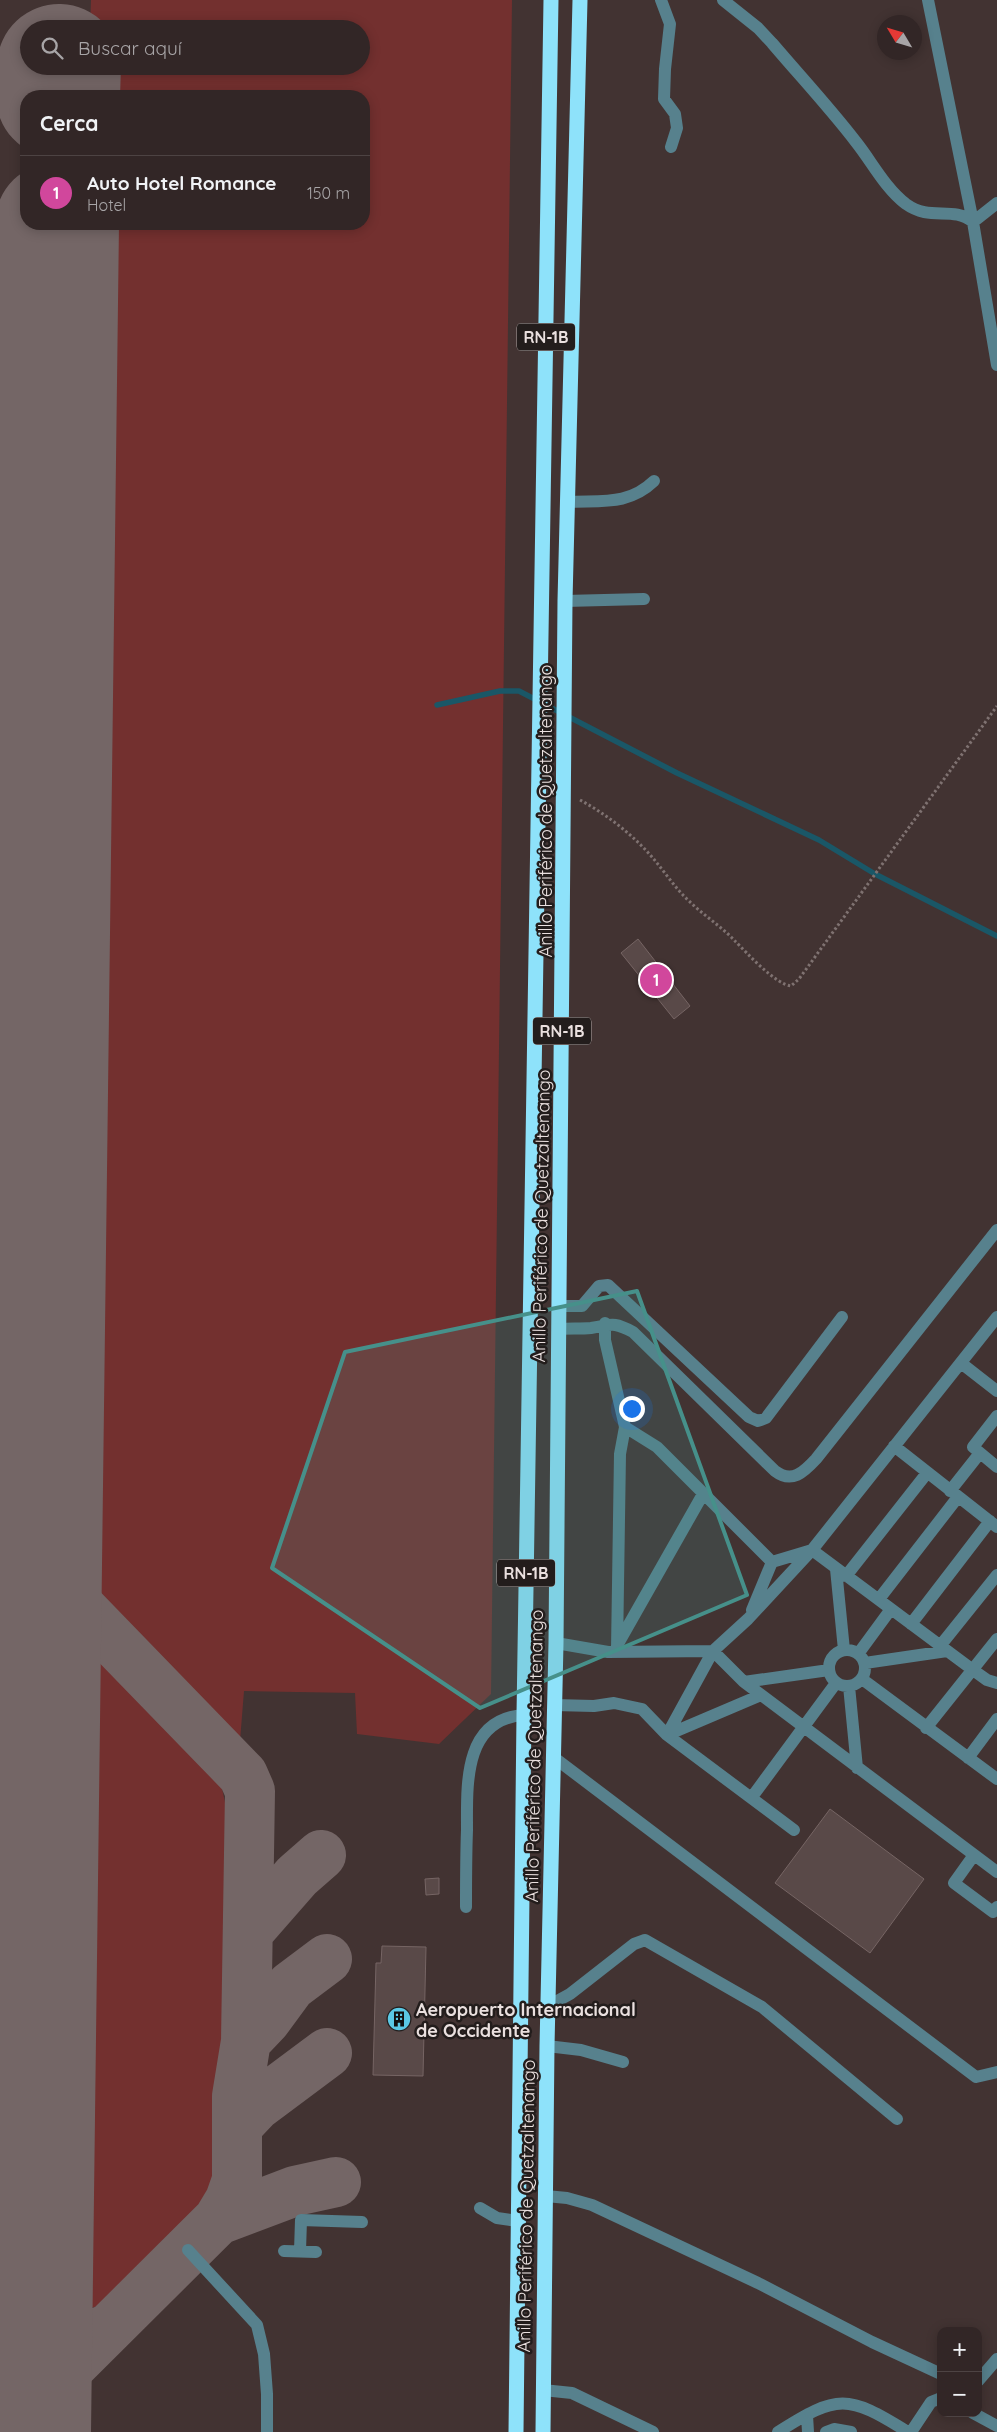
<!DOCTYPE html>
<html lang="es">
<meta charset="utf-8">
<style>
body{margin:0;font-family:Quicksand,sans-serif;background:#3a2e2e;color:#f1f3f6}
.controls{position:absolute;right:15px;bottom:15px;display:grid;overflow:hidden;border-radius:10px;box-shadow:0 2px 12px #0003}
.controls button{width:45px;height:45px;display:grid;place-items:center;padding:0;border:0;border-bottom:1px solid #4d4343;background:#322626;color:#f1f3f6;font:25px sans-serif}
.compass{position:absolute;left:877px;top:15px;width:45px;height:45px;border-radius:50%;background:#322626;box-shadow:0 2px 12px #0003;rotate:308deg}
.you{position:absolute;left:631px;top:1408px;width:18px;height:18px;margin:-12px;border:4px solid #fff;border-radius:50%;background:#1a73e8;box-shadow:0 0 0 8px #1a73e833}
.badge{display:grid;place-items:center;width:32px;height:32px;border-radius:50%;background:#5ac8e5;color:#fff;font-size:16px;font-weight:700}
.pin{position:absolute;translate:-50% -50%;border:2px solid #fff;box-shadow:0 1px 5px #0006}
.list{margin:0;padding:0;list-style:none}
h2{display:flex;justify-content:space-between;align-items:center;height:65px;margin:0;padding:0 20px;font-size:21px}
h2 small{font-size:16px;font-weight:400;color:#a8a5a7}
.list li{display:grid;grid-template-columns:32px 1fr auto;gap:15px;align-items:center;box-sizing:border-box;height:75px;padding:0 20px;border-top:1px solid #4d4343}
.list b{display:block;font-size:19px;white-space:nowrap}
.list p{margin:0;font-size:16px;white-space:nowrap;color:#a8a5a7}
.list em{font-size:16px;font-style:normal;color:#a8a5a7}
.icon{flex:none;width:28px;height:28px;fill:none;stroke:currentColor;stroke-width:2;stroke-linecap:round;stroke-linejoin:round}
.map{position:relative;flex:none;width:997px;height:2432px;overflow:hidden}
.search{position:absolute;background:#322626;box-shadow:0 2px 12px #0003;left:20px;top:20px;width:350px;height:55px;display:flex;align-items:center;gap:12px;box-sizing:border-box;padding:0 18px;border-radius:28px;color:#a8a5a7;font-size:19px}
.panel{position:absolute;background:#322626;box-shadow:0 2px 12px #0003;left:20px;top:90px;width:350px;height:140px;border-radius:20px}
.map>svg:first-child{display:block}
.green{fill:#73302f}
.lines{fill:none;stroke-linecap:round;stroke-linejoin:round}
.stream{stroke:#1a5767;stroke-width:5.5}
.taxiway{stroke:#746666;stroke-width:50}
.runway{stroke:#746666;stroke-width:124}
.building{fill:#594948;stroke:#766564}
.path{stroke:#7f7271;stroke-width:3;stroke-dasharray:2.5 2.5;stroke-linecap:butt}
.minor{stroke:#57818d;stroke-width:12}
.highway{stroke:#8ee2fa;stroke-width:15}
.marked{fill:#46908a;fill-opacity:0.2;stroke:#46908a;stroke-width:4;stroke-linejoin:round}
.labels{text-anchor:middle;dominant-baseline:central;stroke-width:5;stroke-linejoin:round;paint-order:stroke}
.shield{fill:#231d1c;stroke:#aea6a4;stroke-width:1}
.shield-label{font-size:16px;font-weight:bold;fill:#eae0df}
.street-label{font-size:18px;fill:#eae0df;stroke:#231d1c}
.poi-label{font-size:18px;font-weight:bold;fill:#eae0df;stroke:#231d1c;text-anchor:start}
</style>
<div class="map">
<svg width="997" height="2432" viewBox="0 0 997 2432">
<rect width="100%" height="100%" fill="#423332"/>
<!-- green -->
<path class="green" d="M91 0H512L491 1694 439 1744 357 1734 355 1693 244 1691 240 1741 89 1592 73 1569 68 1525 87 224H364V96H89L90 66H361V29H90Z
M91 1658 102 1660 112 1666 204 1758 221 1784 227 1811 220 2168C205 2214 139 2267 104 2302 83 2317 66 2304 58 2284L66 1683 75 1667Z"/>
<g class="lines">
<!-- stream -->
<path class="stream" d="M437 705 500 691H519L677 773 819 840 875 874 997 936"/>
<!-- taxiway -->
<path class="taxiway" d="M39 1693C44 1653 62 1606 110 1638
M248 1932 297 1876 321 1855
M246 2041 266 2020 291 1986 327 1959
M238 2125 256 2106 327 2053
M218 2220 295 2191 336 2182
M30 2276C42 2309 48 2326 82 2340L107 2329
M31 2432 34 2410 45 2392 218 2220 230 2200 237 2180V2096L246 2041 250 1791 243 1775 83 1610C41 1559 47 1535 40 1474"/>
<!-- runway -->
<path class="runway" d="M58 96 59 66
M29 2432 57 224"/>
</g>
<!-- building -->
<path class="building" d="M638 939 690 1006 674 1019 621 953Z
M830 1809 924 1879 870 1953 775 1883Z
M439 1878V1894L426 1895 425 1879Z
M382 1946 426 1947 423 2076 373 2075 376 1963H381Z"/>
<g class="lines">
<!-- path -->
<path class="path" d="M580 800C606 814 632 834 652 857 664 871 675 888 689 901 703 915 721 926 735 941 747 953 775 984 791 986L799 979 997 706"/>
<!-- minor -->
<path class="minor" d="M661 0 670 24 665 69 664 99 675 114 677 128 671 147
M723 0 758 28 772 43C800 76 830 108 856 142 872 162 885 188 906 204 931 222 952 205 973 222L997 203
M928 0 973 222 997 365
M567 502C601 500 628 506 654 481
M565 601 644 599
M559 1306H582L599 1286 608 1285 749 1417 758 1421 766 1418 842 1317
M605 1323V1340L625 1427 620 1454 617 1650
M559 1329C569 1328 580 1329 591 1328 612 1325 612 1321 633 1332L775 1471C792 1484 804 1472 816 1459L997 1230
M961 1363 997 1391
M997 1416 973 1447 997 1467
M625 1427 657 1447 772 1562
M894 1446 997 1527
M950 1491 980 1453
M836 1569 844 1650
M846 1576 927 1473
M879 1599 958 1497
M752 1610 772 1562 812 1550 973 1670 987 1680 997 1683
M911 1624 990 1521
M619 1642 703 1494
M556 1643 608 1652 713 1651 744 1682 997 1872
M940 1646 997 1575
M829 1668a18 18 0 1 1 36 0a18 18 0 1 1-36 0Z
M858 1654 891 1609
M865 1663 947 1651
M862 1679 997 1779
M744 1682 829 1670
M849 1686 857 1768
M554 1705 594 1706 614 1703 642 1709 667 1735 794 1830
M926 1728 997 1639
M667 1735 713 1651 748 1619 812 1550 997 1317
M667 1735 761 1695
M552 1756 976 2077 997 2072
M968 1758 997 1719
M752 1797 836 1683
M974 1855 954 1883 993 1912 997 1907
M466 1907C466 1881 466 1856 467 1830 467 1785 463 1719 524 1715
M548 2006 570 1994 634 1944 645 1940 762 2007 897 2119
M547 2046 581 2050 623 2062
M546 2196 567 2198 592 2205 758 2283 872 2342 941 2374
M480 2208 497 2218 518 2221
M188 2250 257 2325 264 2354 267 2394V2432
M284 2251 316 2252
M300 2251 301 2220 362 2222
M978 2381 997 2359
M543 2390 572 2393 653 2432
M973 2413 997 2426
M807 2415 808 2432
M778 2432C838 2394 847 2394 908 2432
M826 2432 834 2429 851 2432
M911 2432 931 2402 941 2398"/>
<!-- highway -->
<path class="highway" d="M516 2432 524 1715 551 0
M543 2432 547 2046 556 1643 565 601 580 0"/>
</g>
<!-- marked area -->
<path class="marked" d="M637 1291 747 1595 480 1708 272 1568 345 1352Z"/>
<!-- icons -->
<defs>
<g id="building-disc" transform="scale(1.25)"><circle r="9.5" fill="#5ac8e5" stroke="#231d1c"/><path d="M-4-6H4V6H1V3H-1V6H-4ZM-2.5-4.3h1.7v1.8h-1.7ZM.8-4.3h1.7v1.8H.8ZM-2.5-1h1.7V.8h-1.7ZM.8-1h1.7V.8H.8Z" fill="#111"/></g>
</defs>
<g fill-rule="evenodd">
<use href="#building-disc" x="399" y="2019"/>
</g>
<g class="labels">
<!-- shield labels -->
<g class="shield">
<rect x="517" y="323.5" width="58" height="27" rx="4"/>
<rect x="533" y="1017.5" width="58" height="27" rx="4"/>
<rect x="497" y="1559.5" width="58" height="27" rx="4"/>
</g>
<g class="shield-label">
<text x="546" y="337">RN-1B</text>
<text x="562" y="1031">RN-1B</text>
<text x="526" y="1573">RN-1B</text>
</g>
<!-- street labels -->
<g class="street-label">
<text transform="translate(545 811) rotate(-90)">Anillo Periférico de Quetzaltenango</text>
<text transform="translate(541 1216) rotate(-89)">Anillo Periférico de Quetzaltenango</text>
<text transform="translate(534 1756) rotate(-89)">Anillo Periférico de Quetzaltenango</text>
<text transform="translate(526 2206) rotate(-89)">Anillo Periférico de Quetzaltenango</text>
</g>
<!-- poi labels -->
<g class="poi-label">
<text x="416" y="2009">Aeropuerto Internacional<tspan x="416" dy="21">de Occidente</tspan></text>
</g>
</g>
</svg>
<div class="controls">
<button>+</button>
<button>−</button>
</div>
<svg class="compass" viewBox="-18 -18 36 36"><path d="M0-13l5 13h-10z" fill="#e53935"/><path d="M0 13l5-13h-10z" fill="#a8a5a7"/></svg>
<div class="you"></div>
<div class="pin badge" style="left:656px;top:980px;background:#d1479c">1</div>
<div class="search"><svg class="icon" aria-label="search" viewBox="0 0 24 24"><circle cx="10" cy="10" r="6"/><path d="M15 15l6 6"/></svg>Buscar aquí</div>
<section class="panel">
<h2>Cerca<small></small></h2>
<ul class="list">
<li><span class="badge" style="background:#d1479c">1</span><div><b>Auto Hotel Romance</b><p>Hotel</p></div><em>150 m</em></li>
</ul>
</section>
</div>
